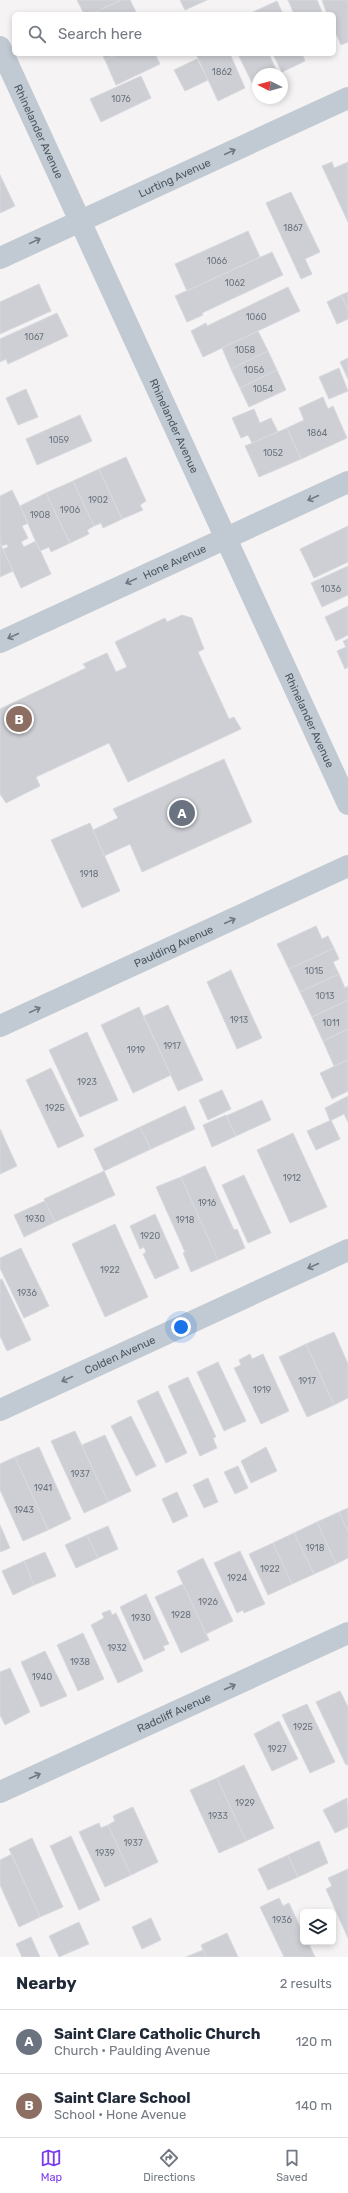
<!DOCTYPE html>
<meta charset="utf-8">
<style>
body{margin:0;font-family:Rubik,sans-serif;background:#f6f6f7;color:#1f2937}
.controls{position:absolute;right:12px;bottom:12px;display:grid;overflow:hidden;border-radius:6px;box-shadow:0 2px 6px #0003}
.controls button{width:36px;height:36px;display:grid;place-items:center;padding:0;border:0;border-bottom:1px solid #e0e1e3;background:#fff;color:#1f2937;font:20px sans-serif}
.compass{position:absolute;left:252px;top:68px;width:36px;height:36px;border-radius:50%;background:#fff;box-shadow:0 2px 6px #0003;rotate:276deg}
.you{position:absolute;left:181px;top:1327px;width:14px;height:14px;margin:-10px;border:3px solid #fff;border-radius:50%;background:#1a73e8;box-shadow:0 0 0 6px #1a73e833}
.badge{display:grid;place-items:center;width:26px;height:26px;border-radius:50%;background:#7c3aed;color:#fff;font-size:13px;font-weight:700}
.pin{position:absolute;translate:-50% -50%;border:2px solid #fff;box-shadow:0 1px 4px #0006}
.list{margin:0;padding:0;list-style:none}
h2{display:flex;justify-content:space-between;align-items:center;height:52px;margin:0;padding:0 16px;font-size:17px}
h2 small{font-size:13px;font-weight:400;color:#747a83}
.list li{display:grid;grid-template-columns:26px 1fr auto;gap:12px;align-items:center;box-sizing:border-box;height:64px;padding:0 16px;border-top:1px solid #e0e1e3}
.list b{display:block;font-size:15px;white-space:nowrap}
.list p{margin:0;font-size:13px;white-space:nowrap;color:#747a83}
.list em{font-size:13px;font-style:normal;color:#747a83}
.icon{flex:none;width:22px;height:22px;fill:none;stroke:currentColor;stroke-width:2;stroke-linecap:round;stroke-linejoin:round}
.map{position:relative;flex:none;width:348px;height:1957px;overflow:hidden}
.search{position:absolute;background:#fff;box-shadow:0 2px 6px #0003;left:12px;right:12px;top:12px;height:44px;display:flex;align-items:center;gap:10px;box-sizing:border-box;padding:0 14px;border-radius:6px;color:#747a83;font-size:15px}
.sheet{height:180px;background:#fff}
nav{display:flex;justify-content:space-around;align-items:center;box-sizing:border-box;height:56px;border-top:1px solid #e0e1e3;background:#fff;font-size:11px;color:#747a83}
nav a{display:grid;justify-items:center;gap:2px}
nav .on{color:#7c3aed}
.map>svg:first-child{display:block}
.building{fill:#cdcfd5;stroke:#d7d9de}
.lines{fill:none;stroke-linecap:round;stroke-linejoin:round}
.street{stroke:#c1cad2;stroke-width:22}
.oneway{stroke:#6e7983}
.labels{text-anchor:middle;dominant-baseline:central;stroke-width:3;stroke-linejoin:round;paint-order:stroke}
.number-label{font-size:9px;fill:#6b747e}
.street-label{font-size:11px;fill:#4a5661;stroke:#fff}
</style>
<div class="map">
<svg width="348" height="1957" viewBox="0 0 348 1957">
<rect width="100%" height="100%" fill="#f5f3f3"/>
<!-- building -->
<path class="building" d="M77 0H121L91 14H84Z
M121 0H130L137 14H91Z
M180 0H207L185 10Z
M288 0H317L323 14H294Z
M322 0H348V42L341 45 334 29V14H327Z
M277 1 283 14H254L253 12Z
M102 54H118L105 60Z
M118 54H155L160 64 116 85 105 60Z
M196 54H230L245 88 218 101Z
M238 54H269L278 74H258V83L253 85Z
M273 54H302L305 61 282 72Z
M197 59 208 80 185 91 174 70Z
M141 76 151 98 101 122 90 99Z
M332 162 334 168 348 162V222L322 166Z
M0 175 15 206 0 213Z
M291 192 320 252 305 259 312 274 301 279 266 203Z
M248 231 260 257 187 291 175 264Z
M272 252 283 275 202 313 203 315 187 322 175 296Z
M39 284 51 311 0 334V302Z
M288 287 300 311 203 357 191 331 206 323 207 326Z
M348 292V310L341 295Z
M341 295 348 310V319L337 324 327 302Z
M57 313 68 336 8 364 6 359 0 362V339Z
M258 331 268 351 231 369 222 348Z
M268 351 277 370 240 388 231 369Z
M348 358V379L340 362Z
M339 368 348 391 329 399 319 377Z
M277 370 286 390 249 407 240 388Z
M26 389 38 417 18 425 6 398Z
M323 397 328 409 333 406 347 438 301 459 287 428 304 420 299 408Z
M254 409 260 423 271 418 278 432 252 443 248 435 241 438 232 418Z
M80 415 92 441 37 465 26 439Z
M287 428 301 459 259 477 245 446Z
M126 457 146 501 140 505 143 510 122 519 99 469Z
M99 469 122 519 103 528 101 523 94 526 73 481Z
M73 481 94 526 87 530 89 534 70 543 46 493Z
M12 490 28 523 22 526 28 538 21 542 24 547 36 541 51 574 21 588 3 549 8 547 7 544 2 546 0 543V496Z
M46 493 70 543 51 552 49 547 40 551 20 506Z
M348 526V562L314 578 300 549Z
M0 543 13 571 0 577Z
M348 566V595L322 607 311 583Z
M348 606V635L336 641 325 617Z
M182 615 192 618 204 649 198 652 229 719 234 717 241 729 128 782 109 743 36 777 40 786 6 803 0 794V709L86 668 83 664 107 653 116 672 127 667 115 642 165 618 167 622Z
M348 639V667L345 669 337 651 346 647 343 641Z
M224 759 252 822 142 872 130 844 104 856 93 830 118 818 113 809Z
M90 823 120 891 82 908 51 840Z
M316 926 322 939 328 936 334 948 289 969 277 944Z
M334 948 339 959 333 962 339 974 300 992 289 969Z
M231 970 262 1038 237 1049 207 982Z
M339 974 345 988 348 986V1000L312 1017 300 992Z
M348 1000V1029L323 1041 312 1017Z
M168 1005 203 1080 178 1091 144 1016Z
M139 1007 171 1075 133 1093 101 1025Z
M348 1029V1060L334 1066 323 1041Z
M87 1032 118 1100 80 1117 49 1050Z
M348 1060V1091L332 1099 320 1073Z
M51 1068 84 1136 58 1148 26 1080Z
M222 1090 231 1109 208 1120 199 1100Z
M348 1096V1122L344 1114 330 1121 325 1108Z
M262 1100 271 1120 236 1136 226 1116Z
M185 1106 195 1129 151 1149 140 1127Z
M226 1115 236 1136 212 1147 203 1125Z
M331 1120 340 1139 316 1150 307 1131Z
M140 1127 151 1149 104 1171 94 1149Z
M0 1129 17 1166 0 1174Z
M293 1133 327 1207 290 1223 257 1150Z
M205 1166 234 1230 237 1229 245 1248 218 1260 181 1177Z
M104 1171 115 1195 55 1222 44 1199Z
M244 1175 271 1233 248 1243 222 1185Z
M181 1177 218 1260 191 1272 183 1253 185 1252 156 1187Z
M45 1201 55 1222 24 1237 14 1215Z
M155 1214 179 1268 155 1279 143 1254 146 1252 144 1247 140 1249 130 1226Z
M115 1224 148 1297 105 1317 72 1244Z
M21 1248 49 1306 24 1318 0 1268V1258Z
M2 1279 31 1340 7 1351 0 1336V1280Z
M334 1332 348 1364V1398L334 1405 306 1344Z
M306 1344 334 1405 307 1417 279 1357Z
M250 1354 252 1359 263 1354 289 1411 261 1424 234 1368 241 1365 239 1360Z
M218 1362 246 1421 224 1431 197 1372Z
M188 1377 216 1437 213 1438 217 1448 200 1456 168 1386Z
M158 1391 187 1453 166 1463 137 1401Z
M131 1416 156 1466 136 1476 111 1426Z
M75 1431 108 1502 84 1513 51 1441Z
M105 1435 131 1491 108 1502 82 1445Z
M39 1447 71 1519 48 1530 15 1457Z
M266 1447 277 1471 251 1483 241 1461Z
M15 1457 48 1530 23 1541 0 1490V1464Z
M238 1466 248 1488 235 1494 224 1472Z
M208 1478 218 1502 204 1508 193 1485Z
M177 1492 188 1516 173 1523 162 1499Z
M348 1508V1532L339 1512Z
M339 1512 348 1532V1558L336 1564 317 1522Z
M317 1522 336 1564 314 1574 294 1533Z
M0 1525 10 1548 0 1552Z
M108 1526 118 1549 98 1558 87 1535Z
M294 1533 314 1574 292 1584 273 1543Z
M87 1535 98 1558 76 1568 65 1545Z
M273 1543 292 1584 268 1595 249 1554Z
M240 1551 265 1604 244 1613 243 1610 237 1613 214 1563Z
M45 1552 56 1576 34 1585 24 1561Z
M203 1558 233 1621 206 1634 177 1571Z
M24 1561 34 1585 13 1595 2 1571Z
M183 1584 209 1640 181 1653 155 1597Z
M146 1594 169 1644 163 1646 165 1650 144 1660 120 1607Z
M110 1610 112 1615 116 1613 143 1671 118 1683 91 1625 104 1618 102 1613Z
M83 1633 104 1679 78 1691 57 1645Z
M45 1651 67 1696 41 1707 21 1662Z
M10 1668 30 1712 5 1725 0 1715V1672Z
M340 1691 348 1707V1764L346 1765 316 1702Z
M307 1704 335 1762 310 1773 282 1715Z
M279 1721 298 1759 272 1771 254 1734Z
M244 1765 274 1828 246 1841 217 1778Z
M217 1778 246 1841 219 1853 190 1790Z
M347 1798 348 1827 335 1833 323 1810Z
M133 1807 158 1862 131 1875 108 1825 115 1821 113 1816Z
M99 1823 101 1828 108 1825 131 1875 105 1887 79 1832Z
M71 1836 100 1900 79 1910 50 1846Z
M32 1838 63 1907 40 1917 9 1849Z
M319 1841 328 1863 298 1877 288 1855Z
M12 1854 40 1917 19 1927 0 1885V1860Z
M288 1855 298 1877 268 1890 258 1869Z
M348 1869V1938L326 1889 332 1886 328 1878Z
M279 1898 283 1906 289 1903 303 1933V1942H308L315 1957H284L260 1907Z
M151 1918 161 1940 142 1949 132 1927Z
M79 1922 89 1944 59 1957 49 1936Z
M227 1933 238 1957H206L201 1945Z
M31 1937 40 1957H22L16 1944Z
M203 1950 206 1957H186Z"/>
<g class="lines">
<!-- street -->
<g class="street">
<path id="s1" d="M0 47 348 804"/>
<path id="s2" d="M0 258 348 98"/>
<path id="s3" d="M0 642 348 482"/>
<path id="s4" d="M0 1026 348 866"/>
<path id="s5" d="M0 1410 348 1250"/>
<path id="s6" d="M0 1792 348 1633"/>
</g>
</g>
<!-- one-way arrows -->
<defs><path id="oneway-shaft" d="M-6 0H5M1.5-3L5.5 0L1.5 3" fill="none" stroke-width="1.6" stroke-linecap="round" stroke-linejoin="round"/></defs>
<g class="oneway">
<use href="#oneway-shaft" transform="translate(230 152) rotate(-25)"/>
<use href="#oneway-shaft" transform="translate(35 241) rotate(-25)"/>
<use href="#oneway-shaft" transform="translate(313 498) rotate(155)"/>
<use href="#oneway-shaft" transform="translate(131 581) rotate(155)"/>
<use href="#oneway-shaft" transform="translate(13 636) rotate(155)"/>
<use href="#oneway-shaft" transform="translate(230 921) rotate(-25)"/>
<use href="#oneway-shaft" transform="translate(35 1010) rotate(-25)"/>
<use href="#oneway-shaft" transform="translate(313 1266) rotate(155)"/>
<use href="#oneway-shaft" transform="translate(67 1379) rotate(155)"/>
<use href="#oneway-shaft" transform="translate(230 1687) rotate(-24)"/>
<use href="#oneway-shaft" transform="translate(35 1776) rotate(-24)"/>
</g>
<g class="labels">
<!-- number labels -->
<g class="number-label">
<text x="222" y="72">1862</text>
<text x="121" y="99">1076</text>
<text x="293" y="228">1867</text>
<text x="217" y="261">1066</text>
<text x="235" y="283">1062</text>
<text x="256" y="317">1060</text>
<text x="34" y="337">1067</text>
<text x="245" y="350">1058</text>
<text x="254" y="370">1056</text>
<text x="263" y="389">1054</text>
<text x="317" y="433">1864</text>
<text x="59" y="440">1059</text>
<text x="273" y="453">1052</text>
<text x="98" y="500">1902</text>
<text x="70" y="510">1906</text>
<text x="40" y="515">1908</text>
<text x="331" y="589">1036</text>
<text x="89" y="874">1918</text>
<text x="314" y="971">1015</text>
<text x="325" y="996">1013</text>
<text x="239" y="1020">1913</text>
<text x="331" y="1023">1011</text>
<text x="172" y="1046">1917</text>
<text x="136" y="1050">1919</text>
<text x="87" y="1082">1923</text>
<text x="55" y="1108">1925</text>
<text x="292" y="1178">1912</text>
<text x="207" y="1203">1916</text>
<text x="35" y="1219">1930</text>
<text x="185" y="1220">1918</text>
<text x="150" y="1236">1920</text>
<text x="110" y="1270">1922</text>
<text x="27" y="1293">1936</text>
<text x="307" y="1381">1917</text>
<text x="262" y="1390">1919</text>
<text x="80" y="1474">1937</text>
<text x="43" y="1488">1941</text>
<text x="24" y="1510">1943</text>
<text x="315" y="1548">1918</text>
<text x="270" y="1569">1922</text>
<text x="237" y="1578">1924</text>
<text x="208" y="1602">1926</text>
<text x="181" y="1615">1928</text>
<text x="141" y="1618">1930</text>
<text x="117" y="1648">1932</text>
<text x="80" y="1662">1938</text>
<text x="42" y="1677">1940</text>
<text x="303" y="1727">1925</text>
<text x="277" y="1749">1927</text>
<text x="245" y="1803">1929</text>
<text x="218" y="1816">1933</text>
<text x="133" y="1843">1937</text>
<text x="105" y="1853">1939</text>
<text x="282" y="1920">1936</text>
</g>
<!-- street labels -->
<g class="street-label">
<text stroke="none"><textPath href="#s1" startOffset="93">Rhinelander Avenue</textPath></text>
<text stroke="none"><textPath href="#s2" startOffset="192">Lurting Avenue</textPath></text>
<text stroke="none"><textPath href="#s1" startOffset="417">Rhinelander Avenue</textPath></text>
<text stroke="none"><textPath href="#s3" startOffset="192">Hone Avenue</textPath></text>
<text stroke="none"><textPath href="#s1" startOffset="741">Rhinelander Avenue</textPath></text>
<text stroke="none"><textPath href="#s4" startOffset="191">Paulding Avenue</textPath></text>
<text stroke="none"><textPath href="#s5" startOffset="132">Colden Avenue</textPath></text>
<text stroke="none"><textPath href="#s6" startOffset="191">Radcliff Avenue</textPath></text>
</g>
</g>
</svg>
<div class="controls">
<button><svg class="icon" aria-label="layers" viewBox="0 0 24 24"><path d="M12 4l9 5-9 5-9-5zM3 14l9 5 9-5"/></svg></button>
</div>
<svg class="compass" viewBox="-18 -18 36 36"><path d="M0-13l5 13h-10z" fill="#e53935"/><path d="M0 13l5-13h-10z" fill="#747a83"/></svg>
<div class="you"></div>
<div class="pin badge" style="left:182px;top:813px;background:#6b7280">A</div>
<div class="pin badge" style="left:19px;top:719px;background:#8d6e63">B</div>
<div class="search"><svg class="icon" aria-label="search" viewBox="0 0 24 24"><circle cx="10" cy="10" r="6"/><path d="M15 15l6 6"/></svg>Search here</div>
</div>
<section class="sheet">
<h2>Nearby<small>2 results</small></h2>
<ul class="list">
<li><span class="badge" style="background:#6b7280">A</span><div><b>Saint Clare Catholic Church</b><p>Church · Paulding Avenue</p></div><em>120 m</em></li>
<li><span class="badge" style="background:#8d6e63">B</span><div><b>Saint Clare School</b><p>School · Hone Avenue</p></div><em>140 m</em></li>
</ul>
</section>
<nav>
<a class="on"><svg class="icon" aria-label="map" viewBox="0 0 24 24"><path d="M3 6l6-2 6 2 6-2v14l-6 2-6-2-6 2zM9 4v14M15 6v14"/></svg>Map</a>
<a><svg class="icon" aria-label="directions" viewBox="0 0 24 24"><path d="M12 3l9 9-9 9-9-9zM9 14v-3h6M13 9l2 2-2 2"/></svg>Directions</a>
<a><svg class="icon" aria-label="saved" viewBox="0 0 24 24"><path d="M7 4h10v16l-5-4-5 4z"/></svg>Saved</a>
</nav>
